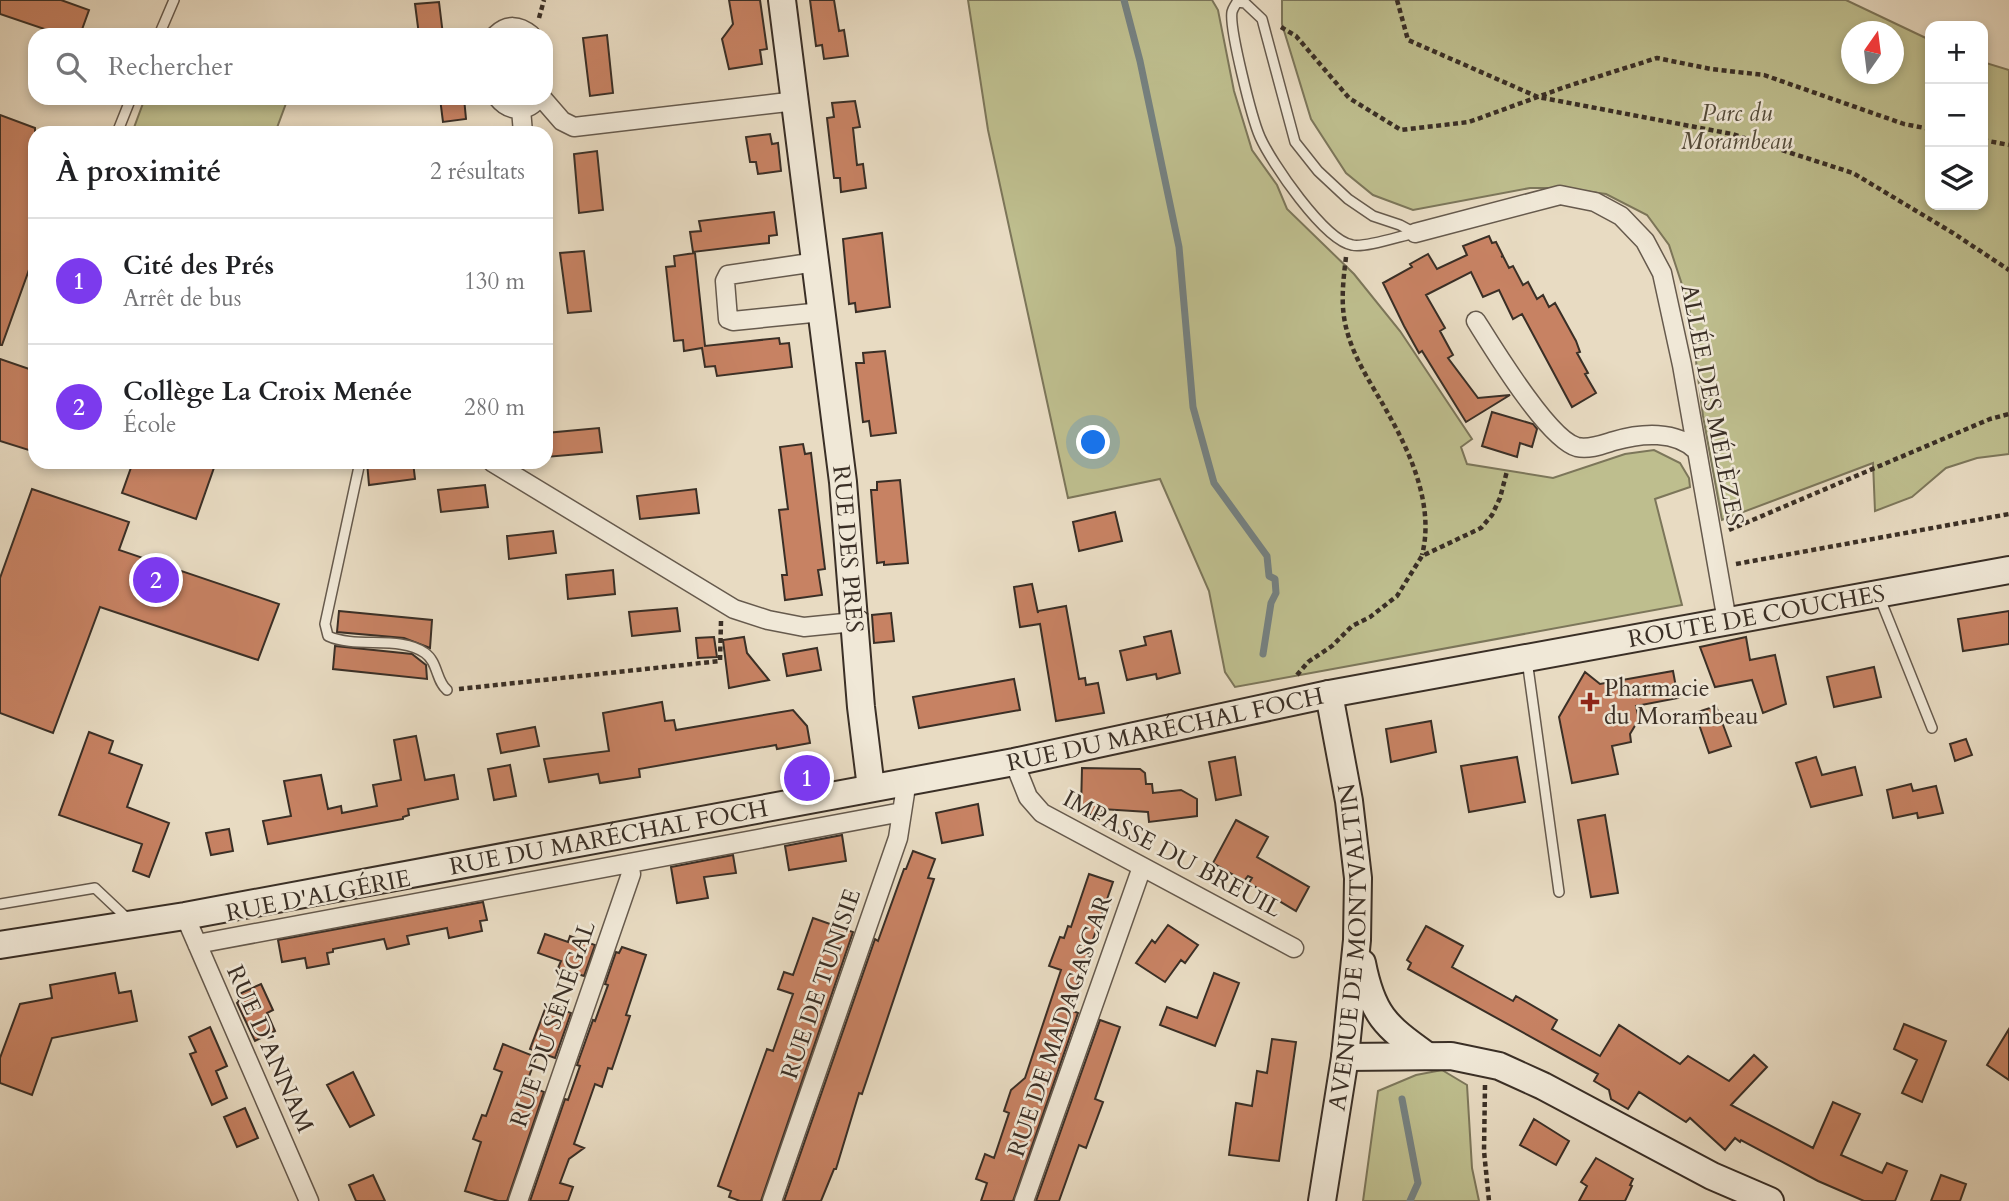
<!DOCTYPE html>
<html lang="fr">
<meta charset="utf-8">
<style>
body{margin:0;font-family:Cardo,serif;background:#f6f6f6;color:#202124}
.controls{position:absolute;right:21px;top:21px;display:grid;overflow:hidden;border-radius:14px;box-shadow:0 4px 10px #0003}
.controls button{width:63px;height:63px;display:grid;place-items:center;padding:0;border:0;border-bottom:2px solid #e0e0e0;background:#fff;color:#202124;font:35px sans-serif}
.compass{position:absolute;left:1841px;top:21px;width:63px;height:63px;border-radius:50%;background:#fff;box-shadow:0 4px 10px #0003;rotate:14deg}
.you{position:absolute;left:1094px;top:443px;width:24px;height:24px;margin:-18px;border:5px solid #fff;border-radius:50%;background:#1a73e8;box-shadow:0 0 0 10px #1a73e833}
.badge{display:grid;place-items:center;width:46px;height:46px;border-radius:50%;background:#7c3aed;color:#fff;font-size:23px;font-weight:700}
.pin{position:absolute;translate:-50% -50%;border:4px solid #fff;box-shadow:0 2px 7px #0006}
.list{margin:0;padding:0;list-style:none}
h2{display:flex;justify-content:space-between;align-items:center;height:91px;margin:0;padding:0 28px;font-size:30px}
h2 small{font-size:23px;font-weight:400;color:#757577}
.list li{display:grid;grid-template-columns:46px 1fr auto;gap:21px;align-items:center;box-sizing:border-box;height:126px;padding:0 28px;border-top:2px solid #e0e0e0}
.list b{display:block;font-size:26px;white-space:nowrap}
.list p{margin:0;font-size:23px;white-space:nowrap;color:#757577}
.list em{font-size:23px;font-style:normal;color:#757577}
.icon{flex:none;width:38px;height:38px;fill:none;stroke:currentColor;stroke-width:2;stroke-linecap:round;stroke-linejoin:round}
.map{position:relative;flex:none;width:2009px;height:1201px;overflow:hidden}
.search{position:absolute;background:#fff;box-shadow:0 4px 10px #0003;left:28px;top:28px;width:525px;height:77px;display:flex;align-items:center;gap:18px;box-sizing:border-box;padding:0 24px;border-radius:21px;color:#757577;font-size:26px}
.panel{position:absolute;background:#fff;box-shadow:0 4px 10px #0003;left:28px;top:126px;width:525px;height:343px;border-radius:21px}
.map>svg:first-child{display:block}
.green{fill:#bebe8e;stroke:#7c765a;stroke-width:2;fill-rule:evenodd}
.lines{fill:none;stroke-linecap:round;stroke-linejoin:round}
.stream{stroke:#758181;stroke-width:7}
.building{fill:#c78263;stroke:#3a2f26;stroke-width:2}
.lane-casing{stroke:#665a4d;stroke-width:12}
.street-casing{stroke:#665a4d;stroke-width:21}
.secondary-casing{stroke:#3a2f26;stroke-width:30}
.path{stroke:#3a2f26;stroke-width:4.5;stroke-dasharray:5 3.5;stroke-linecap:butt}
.lane{stroke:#f0e8d7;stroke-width:9}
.street{stroke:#f0e8d7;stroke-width:18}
.secondary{stroke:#f0e8d7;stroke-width:26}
.poi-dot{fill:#8f2418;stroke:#f0e8d7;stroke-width:2.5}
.labels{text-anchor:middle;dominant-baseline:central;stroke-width:5;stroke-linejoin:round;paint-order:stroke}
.park-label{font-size:24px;font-style:italic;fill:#544c3b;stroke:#f0e8d7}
.street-label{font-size:24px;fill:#3a2f26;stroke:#f0e8d7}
.poi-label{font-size:24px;fill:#3a2f26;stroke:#f0e8d7;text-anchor:start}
</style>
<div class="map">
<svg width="2009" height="1201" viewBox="0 0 2009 1201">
<rect width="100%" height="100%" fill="#e8dbc2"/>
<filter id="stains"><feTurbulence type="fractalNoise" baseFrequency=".00286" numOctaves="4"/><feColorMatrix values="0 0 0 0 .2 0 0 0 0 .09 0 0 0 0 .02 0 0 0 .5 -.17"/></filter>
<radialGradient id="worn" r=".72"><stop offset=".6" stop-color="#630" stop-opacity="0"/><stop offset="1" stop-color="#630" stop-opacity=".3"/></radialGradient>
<!-- green -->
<path class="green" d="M968 0H1212L1218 10 1234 91 1252 150 1277 185 1287 209 1354 274 1400 331 1472 439 1461 447 1467 464 1553 478 1625 454 1654 450 1680 463 1689 478 1690 487 1655 499 1682 605 1235 687 1225 672 1209 591 1160 479 1068 498 988 130Z
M1282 0H1846L1930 40V205H1983V62L2009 70V454L1977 458 1946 468 1912 497 1875 511 1873 463 1722 520 1703 416 1689 306 1669 245 1647 215 1606 194 1561 188H1530L1413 210 1373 195 1346 173 1311 119 1282 24ZM1852 32H1894V74H1852Z
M145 98H288L275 133H132Z
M1442 1070 1467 1085 1472 1168 1479 1201H1363L1378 1091 1416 1075Z"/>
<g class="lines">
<!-- stream -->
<path class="stream" d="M1124 0 1140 61 1179 247 1193 407 1214 483 1267 556 1269 576 1275 579 1276 593 1271 603 1263 654
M1402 1099 1418 1183 1410 1201"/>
</g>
<!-- building -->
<path class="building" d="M0 0H61L89 10 80 35H62L0 14Z
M729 0H760L767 49 760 50 762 64 729 69 722 39 733 24Z
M810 0H834L839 31 844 30 848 56 824 59 822 45 816 46Z
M439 2 443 35H419L415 4Z
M607 35 613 93 590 96 583 38Z
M440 98H464L466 119 443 122Z
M855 101 860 127 853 128 857 165 863 164 866 188 841 192 840 178H834L827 118 834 117 832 103Z
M0 115 35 128V253L2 345H0Z
M770 134 772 144 778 143 781 171 758 174 756 162H750L746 137Z
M597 151 603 210 579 213 574 154Z
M774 212 777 235 769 236V243L693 252 690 232 701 231 699 221Z
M882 233 890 307 856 312 855 303 849 304 843 239Z
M1489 236 1492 243 1496 242 1503 256 1501 257 1503 256 1509 268 1513 266 1523 285 1528 282 1537 299 1543 295 1549 307 1555 303 1576 341 1580 352 1577 353 1588 373 1585 374 1596 393 1572 407 1522 314 1513 319 1499 290 1483 297 1471 272 1426 295 1445 328 1440 331 1453 355 1448 358 1478 398 1510 395 1466 422 1422 351 1419 353 1404 326 1383 283 1412 267 1410 264 1428 254 1437 269 1467 255 1463 246Z
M584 251 591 311 568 313 560 253Z
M695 253 705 346 779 338 780 344 789 343 792 367 717 376 715 366 705 367 702 348 684 351 683 340 674 341 666 267 675 266 674 256Z
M885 351 896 433 871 436 869 421 863 422 856 363H864L863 353Z
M0 359 35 371V452L0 441Z
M1492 412 1533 424 1537 429 1532 447 1520 443 1517 457 1482 446Z
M599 428 602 452 546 457V433Z
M803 444 805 454 811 453 825 569 818 570 822 595 785 600 782 575H787L779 510 788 509 780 447Z
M133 462H216L196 519 122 493Z
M367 462H413L415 479 369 485Z
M900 480 908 563 884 565V562L877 563 871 490H877V482Z
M485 485 488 507 441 512 438 490Z
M32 489 129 522 119 550 279 604 258 660 100 607 53 733 0 713V578Z
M696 489 699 513 640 519 637 496Z
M1115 512 1122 541 1079 551 1073 522Z
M553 531 556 553 509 559 507 536Z
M613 570 615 594 568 599 566 575Z
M1032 584 1038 613V611L1066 606 1079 679 1085 678 1086 685 1098 683 1104 713 1056 721 1040 624 1020 627 1014 587Z
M677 608 680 631 632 636 629 612Z
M339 611 432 620 430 648 404 638 337 632Z
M2009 611V644L1963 651 1958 619Z
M891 613 894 641 874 643 872 615Z
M1171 631 1180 673 1157 679 1156 674 1127 680 1120 651 1146 645 1144 637Z
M714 637 717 657 698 658 696 638Z
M744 637 747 653 769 680 729 688 723 640Z
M1746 637 1750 660 1775 655 1786 704 1763 713 1752 680 1715 687 1700 647Z
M335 646 412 654 426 665 427 679 333 669Z
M817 648 821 670 787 676 783 654Z
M1874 667 1881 697 1834 707 1827 677Z
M1673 671 1678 698 1636 706 1639 719 1630 734 1631 742 1612 746 1618 774 1572 783 1559 717 1585 672 1600 684Z
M1014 679 1020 710 919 728 913 697Z
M662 702 665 721 674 720 676 730 793 710 807 726 810 743 777 749 776 745 639 769 640 777 600 783 598 774 549 782 544 759 609 751 603 713Z
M1716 706 1731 746 1709 753 1695 713Z
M1431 721 1436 752 1391 762 1386 729Z
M535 727 539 746 501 753 497 734Z
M89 732 113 741 109 753 142 765 127 807 169 823 149 877 133 871 142 844 59 815Z
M416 736 425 780 454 775 458 799 408 809 409 815 403 817V819L268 844 263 821 291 816 284 781 321 775 328 809 341 806 342 813 377 806 373 785 401 780 394 740Z
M1966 739 1972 755 1955 761 1950 744Z
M1235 757 1241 795 1216 800 1209 762Z
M1517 757 1525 802 1469 812 1461 766Z
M1816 757 1822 775 1855 767 1862 795 1811 807 1796 763Z
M510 765 516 796 494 800 488 769Z
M1082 768 1140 769 1145 773 1146 784H1152L1153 793 1181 790 1197 799V816L1149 822 1148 812 1102 809 1099 819 1081 809Z
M1911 784 1913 791 1936 786 1943 813 1918 818 1917 813 1893 818 1887 790Z
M978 804 983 835 942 843 936 813Z
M1605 815 1618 893 1591 897 1578 820Z
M1236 820 1268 837 1257 857 1309 887 1296 911 1249 883 1252 878 1248 876 1244 881 1213 863Z
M229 829 233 851 211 855 206 833Z
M842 835 846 861 789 870 785 846Z
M913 851 935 859 928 878 934 879 862 1094 859 1093 836 1169H834L821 1201H784L875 939 878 941 904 869H906Z
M733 855 736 873 704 877 708 898 677 903 671 867Z
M1089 874 1113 882 1069 1009 1078 1013 1013 1201H981L987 1183 976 1179 985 1154 994 1158 1009 1113 1004 1111 1011 1090 1025 1078 1061 970 1049 966 1060 937 1064 938 1068 926 1071 927Z
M483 902 487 920 480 921 482 931 449 938 447 928 407 936 409 944 387 949 384 939 333 949V952L327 953 329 964 307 968 305 958 282 962 278 940Z
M813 918 853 932 761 1201H740L729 1197 731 1191 718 1186 767 1049 773 1051 793 994 778 989 784 972 793 975Z
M1168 925 1198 945 1185 963 1181 960 1165 982 1136 963 1152 940 1155 943Z
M1426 926 1463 946 1452 967 1513 1001 1516 996 1557 1020 1552 1029 1600 1056 1619 1025 1680 1064 1688 1056 1729 1081 1754 1055 1767 1067 1731 1105 1813 1148 1833 1102 1860 1114 1841 1155 1882 1173 1887 1163 1907 1171 1895 1201H1864L1818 1181 1741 1140 1740 1142 1735 1138 1725 1150 1690 1118 1686 1122 1639 1092 1628 1109 1611 1099 1609 1090 1594 1081 1598 1074 1408 969 1411 963 1407 960Z
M545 934 568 942 570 936 595 945 584 976 558 968 561 961 538 953Z
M622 947 646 955 626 1015 630 1016 612 1069 608 1068 602 1087 595 1084 574 1144 584 1148 569 1159 560 1183 573 1187 568 1201H530L565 1099 568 1100 580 1066 577 1065 593 1020 595 1021 608 985 605 984 616 952 619 953Z
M115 973 119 993 131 991 137 1021 52 1038 32 1095 0 1083V1058L20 1004 52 998 50 985Z
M1214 973 1239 983 1215 1046 1160 1025 1167 1007 1197 1018Z
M261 984 273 1010 267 1013 275 1031 255 1041 237 1003 239 1001 237 995Z
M547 1004 571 1013 555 1058 530 1049Z
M1100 1020 1120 1027 1095 1099 1103 1102 1086 1148 1079 1145 1059 1201H1036Z
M1904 1024 1946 1041 1922 1102 1902 1093 1917 1060 1894 1049Z
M210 1027 227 1066 216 1071 227 1098 212 1105 190 1054 196 1052 189 1037Z
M2009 1029V1080L1987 1065Z
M1272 1039 1296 1042 1279 1161 1229 1155 1236 1103 1252 1106 1257 1071 1267 1073Z
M503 1044 536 1057 526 1085 544 1092 507 1201H498L465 1191 481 1142 473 1139 482 1115 486 1116 502 1072 494 1069Z
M353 1072 374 1115 350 1127 327 1085Z
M245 1108 258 1138 237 1147 224 1117Z
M1534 1119 1569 1141 1556 1165 1520 1145Z
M1596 1158 1633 1179 1630 1185 1632 1186 1625 1201H1579L1587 1186 1581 1182Z
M373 1175 385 1201H356L349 1185Z
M1941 1175 1966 1184 1960 1201H1931Z"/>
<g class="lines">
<!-- lane casing -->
<g class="lane-casing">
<path id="lane" d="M1237 2 1245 3 1262 19 1295 142 1318 171 1348 199 1373 216 1400 225 1415 233C1400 236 1365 248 1352 245 1324 240 1271 162 1260 137 1252 119 1229 28 1232 12 1233 8 1235 6 1237 2Z
M159 35 174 0
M117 133 131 98
M360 462 325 624 328 636C356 649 400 635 425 653 438 662 436 681 447 690
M1879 596 1932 728
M1527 660 1559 892
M0 904 95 888 130 921"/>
</g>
<!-- street casing -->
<g class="street-casing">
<path id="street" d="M496 35C507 24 519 25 531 35
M498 98C509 112 528 113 538 98
M542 98 562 121 574 127 796 101
M521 109 523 133
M1415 233 1560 195 1595 202 1621 216 1645 241 1662 273 1682 365 1727 621
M816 262 728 275 725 281 728 319 733 321 822 312
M1476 321C1493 348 1548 439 1577 447 1589 450 1604 444 1614 441 1641 433 1676 430 1697 451
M492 462 734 609 768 620 804 627 854 622
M1014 762 1028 797 1042 813 1294 948
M185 916 309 1201
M197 944 902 812
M518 1201 631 874 629 863
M772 1201 898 838 905 793 903 782
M1024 1201 1142 867"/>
</g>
<!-- secondary casing -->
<g class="secondary-casing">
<g id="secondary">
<path id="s1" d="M782 0 843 482 861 707 871 788"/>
<path id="s2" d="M0 945 185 916 1014 762 1329 694 2009 570"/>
<path d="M1362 963C1372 1014 1385 1026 1426 1055"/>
<path d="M1345 1057 1451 1056 1499 1066 1543 1086 1712 1176 1770 1201"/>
<path id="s3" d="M1322 1201 1345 1057 1357 940 1358 878 1349 801 1329 694"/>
</g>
</g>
<!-- path -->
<path class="path" d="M1397 0 1408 40 1538 97 1732 134 1853 173 1953 233 2009 270
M539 18 544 0
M1281 27 1296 36 1349 98 1401 130 1469 122 1565 87 1657 58 1711 69 1764 75 1904 124 1930 129
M1983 140 2009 145
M1346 257C1343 282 1340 307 1347 331 1355 362 1375 389 1390 417 1413 458 1434 509 1422 555
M1729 530 1990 419 2009 414
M1736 564 2009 514
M1297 675 1308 662 1332 646 1352 626 1370 617 1397 596 1422 556 1481 528 1492 515 1500 498 1507 471
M459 689 720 661 721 621
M1485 1085 1484 1151 1489 1201"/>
<!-- lane -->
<use href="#lane" class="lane"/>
<!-- street -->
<use href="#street" class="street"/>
<!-- secondary -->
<use href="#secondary" class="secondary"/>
</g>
<!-- markers -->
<path class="poi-dot" d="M1586.5 691.5h7v7h7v7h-7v7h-7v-7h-7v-7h7z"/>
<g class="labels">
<!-- park labels -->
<g class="park-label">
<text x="1737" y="113">Parc du<tspan x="1737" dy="28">Morambeau</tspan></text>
</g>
<!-- street labels -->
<g class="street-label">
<text transform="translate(1712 405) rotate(79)">ALLÉE DES MÉLÈZES</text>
<text stroke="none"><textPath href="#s1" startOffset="553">RUE DES PRÉS</textPath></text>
<text stroke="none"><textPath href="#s2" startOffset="1787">ROUTE DE COUCHES</textPath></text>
<text stroke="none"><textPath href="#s2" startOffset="1185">RUE DU MARÉCHAL FOCH</textPath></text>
<text stroke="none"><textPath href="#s2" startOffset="618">RUE DU MARÉCHAL FOCH</textPath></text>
<text transform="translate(1172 854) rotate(28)">IMPASSE DU BREUIL</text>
<text transform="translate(318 896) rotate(-11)">RUE D'ALGÉRIE</text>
<text stroke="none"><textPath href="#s3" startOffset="256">AVENUE DE MONTVALTIN</textPath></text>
<text transform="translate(821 984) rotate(-71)">RUE DE TUNISIE</text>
<text transform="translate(553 1024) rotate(-71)">RUE DU SÉNÉGAL</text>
<text transform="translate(1060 1026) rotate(-71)">RUE DE MADAGASCAR</text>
<text transform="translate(270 1049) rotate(66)">RUE D'ANNAM</text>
</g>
<!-- poi labels -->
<g class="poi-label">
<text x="1604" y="688">Pharmacie<tspan x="1604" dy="28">du Morambeau</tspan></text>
</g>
</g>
<rect width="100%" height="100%" filter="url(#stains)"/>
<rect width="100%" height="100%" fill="url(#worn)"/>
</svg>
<div class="controls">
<button>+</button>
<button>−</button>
<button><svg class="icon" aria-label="layers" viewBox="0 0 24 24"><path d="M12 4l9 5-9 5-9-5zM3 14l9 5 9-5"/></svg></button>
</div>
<svg class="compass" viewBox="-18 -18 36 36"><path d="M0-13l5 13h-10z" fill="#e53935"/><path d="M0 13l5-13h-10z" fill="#757577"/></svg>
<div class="you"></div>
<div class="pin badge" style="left:807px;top:778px">1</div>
<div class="pin badge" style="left:156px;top:580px">2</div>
<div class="search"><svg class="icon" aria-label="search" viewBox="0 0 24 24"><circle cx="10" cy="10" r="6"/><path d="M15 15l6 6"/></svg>Rechercher</div>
<section class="panel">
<h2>À proximité<small>2 résultats</small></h2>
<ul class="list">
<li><span class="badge">1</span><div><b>Cité des Prés</b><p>Arrêt de bus</p></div><em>130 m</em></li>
<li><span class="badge">2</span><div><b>Collège La Croix Menée</b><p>École</p></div><em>280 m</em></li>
</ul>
</section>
</div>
